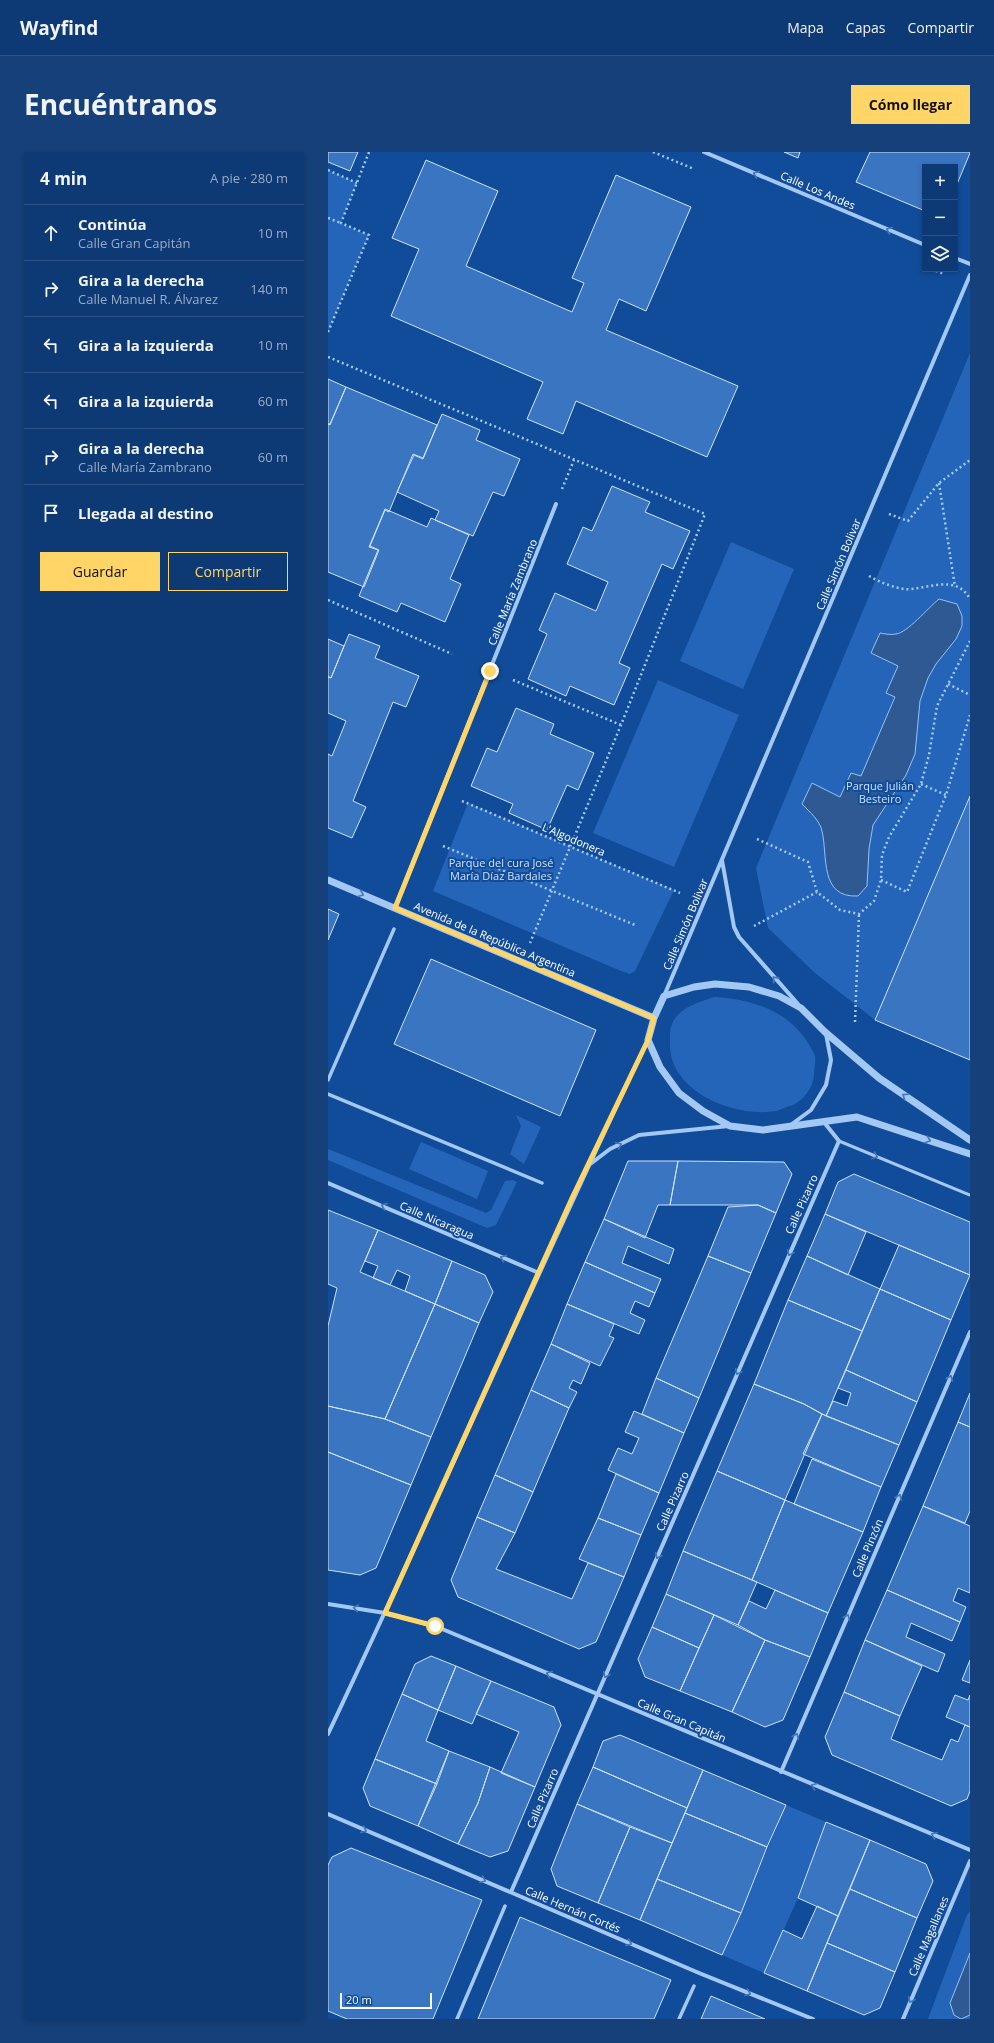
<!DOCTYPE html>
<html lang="es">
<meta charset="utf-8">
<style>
body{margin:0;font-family:"Open Sans",sans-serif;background:#164079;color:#f1f3f6}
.controls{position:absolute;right:12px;top:12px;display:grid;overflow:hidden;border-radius:0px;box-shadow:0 2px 6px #0003}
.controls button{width:36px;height:36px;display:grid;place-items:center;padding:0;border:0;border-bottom:1px solid #2d5386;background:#0d3974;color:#f1f3f6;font:20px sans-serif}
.scale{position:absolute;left:12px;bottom:10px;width:92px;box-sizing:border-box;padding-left:4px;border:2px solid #fff;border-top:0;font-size:11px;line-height:14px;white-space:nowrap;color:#fff;-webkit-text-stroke:3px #114c9a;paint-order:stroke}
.stop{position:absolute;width:12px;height:12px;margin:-9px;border:3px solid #ffd567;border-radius:50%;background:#fff}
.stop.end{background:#ffd567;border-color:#fff;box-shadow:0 1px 4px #0008}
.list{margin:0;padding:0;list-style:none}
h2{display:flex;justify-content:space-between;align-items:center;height:52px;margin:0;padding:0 16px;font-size:17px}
h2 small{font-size:13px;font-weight:400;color:#9aacc5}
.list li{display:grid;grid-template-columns:26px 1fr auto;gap:12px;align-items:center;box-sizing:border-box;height:56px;padding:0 16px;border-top:1px solid #2d5386}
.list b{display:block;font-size:15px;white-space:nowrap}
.list p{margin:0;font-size:13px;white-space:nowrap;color:#9aacc5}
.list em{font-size:13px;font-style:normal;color:#9aacc5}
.actions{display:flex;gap:8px;padding:12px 16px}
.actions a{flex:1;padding:9px 0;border:1px solid #ffd567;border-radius:0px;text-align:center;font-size:14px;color:#ffd567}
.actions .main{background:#ffd567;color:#111}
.icon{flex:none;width:22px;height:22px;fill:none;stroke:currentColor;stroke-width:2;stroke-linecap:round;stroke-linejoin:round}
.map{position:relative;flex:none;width:642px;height:1867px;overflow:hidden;border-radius:0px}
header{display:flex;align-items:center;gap:24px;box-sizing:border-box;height:56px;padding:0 20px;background:#0d3974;border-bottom:1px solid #2d5386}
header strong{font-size:19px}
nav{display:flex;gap:22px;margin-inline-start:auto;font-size:14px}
.intro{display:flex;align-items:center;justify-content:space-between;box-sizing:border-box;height:96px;padding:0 24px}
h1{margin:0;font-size:28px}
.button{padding:10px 18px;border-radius:0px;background:#ffd567;color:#111;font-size:14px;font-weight:700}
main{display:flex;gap:24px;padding:0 24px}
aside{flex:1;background:#0d3974;border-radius:0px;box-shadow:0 2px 6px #0003}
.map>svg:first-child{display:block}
.green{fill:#2465b9}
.water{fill:#2f5993;stroke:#96c2f7}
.building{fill:#3a75c2;stroke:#cde2fe}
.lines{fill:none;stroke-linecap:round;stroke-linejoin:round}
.path{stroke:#a4c8f4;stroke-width:2.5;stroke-dasharray:2 3;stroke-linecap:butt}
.service{stroke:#a4c8f4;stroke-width:3}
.pedestrian{stroke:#a4c8f4;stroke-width:3.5}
.minor{stroke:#a4c8f4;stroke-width:4}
.tertiary{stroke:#a4c8f4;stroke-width:7}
.oneway{stroke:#4477ba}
.route{stroke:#ffd567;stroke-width:5}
.labels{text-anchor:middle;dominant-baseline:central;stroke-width:4;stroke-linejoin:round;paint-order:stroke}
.street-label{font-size:11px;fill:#fff;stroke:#114c9a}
.park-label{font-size:11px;fill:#cde2fe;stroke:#114c9a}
</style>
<header>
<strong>Wayfind</strong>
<nav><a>Mapa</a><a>Capas</a><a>Compartir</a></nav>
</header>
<div class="intro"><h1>Encuéntranos</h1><a class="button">Cómo llegar</a></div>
<main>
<aside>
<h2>4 min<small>A pie · 280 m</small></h2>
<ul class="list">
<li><svg class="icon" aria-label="ahead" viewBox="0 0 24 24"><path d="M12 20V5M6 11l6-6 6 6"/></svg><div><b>Continúa</b><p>Calle Gran Capitán</p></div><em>10 m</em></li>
<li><svg class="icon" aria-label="right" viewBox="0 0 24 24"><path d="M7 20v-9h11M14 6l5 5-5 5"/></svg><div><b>Gira a la derecha</b><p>Calle Manuel R. Álvarez</p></div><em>140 m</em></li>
<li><svg class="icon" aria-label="left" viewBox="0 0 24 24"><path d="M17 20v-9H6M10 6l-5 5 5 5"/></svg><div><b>Gira a la izquierda</b></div><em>10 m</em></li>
<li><svg class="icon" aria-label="left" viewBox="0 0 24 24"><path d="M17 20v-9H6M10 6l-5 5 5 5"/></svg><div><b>Gira a la izquierda</b></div><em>60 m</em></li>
<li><svg class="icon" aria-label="right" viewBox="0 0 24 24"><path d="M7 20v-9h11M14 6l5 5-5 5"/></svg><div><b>Gira a la derecha</b><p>Calle María Zambrano</p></div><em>60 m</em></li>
<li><svg class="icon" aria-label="arrive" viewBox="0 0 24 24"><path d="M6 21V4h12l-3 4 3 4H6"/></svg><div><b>Llegada al destino</b></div></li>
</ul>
<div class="actions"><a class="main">Guardar</a><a>Compartir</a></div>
</aside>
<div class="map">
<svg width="642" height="1867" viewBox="0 0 642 1867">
<rect width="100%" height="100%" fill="#114c9a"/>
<!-- green -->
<path class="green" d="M0 18 29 31 13 71 41 83 0 180Z
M642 201V642L547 868 487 821 440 776 428 716Z
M403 390 466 417 415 537 352 509Z
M330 528 411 563 346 715 265 681Z
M140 651 346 738 307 819 302 822 293 819 105 739Z
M386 845C422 847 460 858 480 891 482 895 486 900 487 904 488 910 486 917 486 922 486 934 476 948 465 953 459 954 453 958 448 959 407 966 342 940 342 893 342 882 341 873 349 864 358 853 373 850 386 845Z
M188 963 213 975 196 1012 182 1002 193 974Z
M93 990 160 1019 149 1047 81 1017Z
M0 997 158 1061 163 1058 177 1029 185 1028 189 1030 168 1073 159 1076 0 1008Z
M458 1653 498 1670 470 1746 436 1821 394 1803Z
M642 1759V1867H600L639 1763Z"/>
<!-- water -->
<path class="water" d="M611 447 629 452 634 464V474L628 487 608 512 600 526 592 549 587 602 578 623 545 673 541 697 539 734 530 744C491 746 500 704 494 679 492 669 482 660 474 652L484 631 512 645 523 621 533 624 567 545 558 541 570 514 543 501 552 481C557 482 563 483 568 482 579 481 600 456 611 447Z
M642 1801V1863L633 1867 626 1863 622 1851Z"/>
<!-- building -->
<path class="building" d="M0 0H30L22 19 0 10Z
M456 0H472L470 6Z
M542 0H642V1L627 37V15H597V59L528 30Z
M98 8 170 39 138 114 244 160 256 131 244 126 288 23 363 55 318 159 291 147 278 178 410 234 379 305 248 249 235 282 199 267 215 230 63 164 91 97 64 86Z
M0 227 18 235 2 272H0Z
M18 235 109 273 95 306 85 302 61 360 57 358 42 394 51 398 36 435 0 420V272L2 273Z
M114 262 152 278 148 288 192 307 176 344 165 340 145 384 107 368 111 359 69 340 86 303 95 307Z
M284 334 322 350 317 360 362 379 345 417 334 412 291 511 302 516 286 553 242 534 238 544 200 527 219 482 211 478 227 441 268 459 280 430 239 412 255 375 264 379Z
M57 357 99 375 103 366 141 383 122 427 133 432 117 470 73 451 69 460 31 444 50 398 41 395Z
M21 482 52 494 47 506 91 524 78 555 65 550 25 649 38 655 24 686 0 676V602L4 604 18 569 0 561V525L3 526Z
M0 487 16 494 3 526 0 524Z
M188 556 226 572 222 582 266 601 250 638 239 633 219 678 181 661 185 652 143 634 159 596 169 600Z
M642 644V908L547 868Z
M0 757 11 762 0 788Z
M103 807 268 878 232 964 66 892Z
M300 1009H350L342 1053H330L317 1086 276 1067Z
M350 1009 456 1010 464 1022 448 1061 430 1053H342Z
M526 1022 642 1070V1123L497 1062 510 1030Z
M430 1053 448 1061 423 1121 380 1104 400 1055Z
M0 1058 50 1078 32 1120 107 1152 57 1267 0 1254V1174L9 1136 0 1132Z
M497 1062 538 1080 520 1123 479 1104Z
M276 1067 346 1097 341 1112 300 1094 294 1111 333 1127 327 1141 257 1110Z
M50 1078 124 1109 107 1152 77 1139 82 1124 69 1118 62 1133 45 1126 50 1114 37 1109Z
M571 1093 642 1123 623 1168 552 1137Z
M380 1104 423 1121 371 1246 328 1226Z
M479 1104 552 1137 534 1179 460 1148Z
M124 1109 157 1123 165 1140 151 1171 107 1152Z
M257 1110 327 1141 321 1155 307 1149 302 1161 317 1168 311 1182 239 1152Z
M552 1137 623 1168 589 1250 518 1218Z
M460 1148 534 1179 498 1264 476 1252 426 1232Z
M107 1152 151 1171 103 1285 57 1267Z
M239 1152 286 1172 281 1184 286 1186 272 1214 223 1192Z
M223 1192 262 1211 253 1232 245 1228 241 1236 249 1240 241 1256 203 1238Z
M518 1218 589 1250 571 1293 498 1264 505 1249 519 1254 523 1241 510 1236Z
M328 1226 371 1246 356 1281 314 1262Z
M426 1232 476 1252 494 1262 457 1348 389 1319Z
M203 1238 241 1256 205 1340 167 1323Z
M642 1241V1275L630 1270Z
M0 1254 57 1267 103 1285 83 1333 0 1300Z
M306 1259 356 1281 331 1341 280 1318 290 1296 304 1302 311 1286 297 1280Z
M494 1262 571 1293 553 1335 475 1302Z
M630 1270 642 1275V1359L637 1371 595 1354Z
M0 1300 83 1333 48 1416 32 1423 0 1418Z
M484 1307 553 1335 535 1380 466 1352Z
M389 1319 457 1348 424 1428 355 1399Z
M288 1322 331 1341 313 1383 270 1366Z
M167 1323 205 1340 187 1381 149 1365Z
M457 1348 535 1380 500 1461 424 1428Z
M595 1354 642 1374V1441L630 1436 625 1449 638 1455 632 1470 559 1438Z
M149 1365 187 1381 168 1417 244 1447 260 1411 296 1425 268 1490 251 1497 130 1445 123 1428Z
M270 1366 313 1383 296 1425 251 1407Z
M355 1399 429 1430 410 1473 338 1442Z
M447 1438 500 1461 482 1505 437 1488 410 1473 421 1449 438 1457Z
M559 1438 632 1470 624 1489 583 1471 578 1485 617 1502 610 1520 537 1488Z
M338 1442 386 1463 371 1496 324 1475Z
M386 1463 437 1488 404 1560 352 1539Z
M324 1475 371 1496 352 1539 317 1525 310 1507Z
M437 1488 482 1505 455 1568 437 1575 404 1560Z
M537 1488 594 1514 572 1564 516 1540Z
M103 1504 128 1514 110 1558 74 1542 87 1512Z
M642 1508V1531L634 1528Z
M128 1514 163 1529 144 1572 110 1558Z
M163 1529 226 1555 233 1573 207 1635 173 1621 191 1580 148 1562Z
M516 1540 572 1564 563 1587 614 1608 623 1587 630 1590 637 1573 642 1575V1639L639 1647 623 1654 504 1603 497 1585Z
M74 1542 110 1558 98 1589 121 1599 109 1632 47 1607Z
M627 1543 640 1548 642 1543V1575L618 1565Z
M292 1583 375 1618 359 1656 265 1615 275 1589Z
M121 1599 162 1615 150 1651 130 1692 90 1674Z
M47 1607 109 1632 90 1674 42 1654 35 1636Z
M162 1615 207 1635 180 1699 162 1705 130 1692 150 1651Z
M265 1615 359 1656 344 1691 249 1652Z
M375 1618 458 1653 439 1695 357 1661Z
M249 1652 302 1675 270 1751 229 1734 223 1717Z
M357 1661 439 1695 413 1761 329 1727Z
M498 1670 542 1688 510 1764 470 1746Z
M302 1675 344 1691 312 1768 270 1751Z
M542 1688 598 1712 605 1729 589 1766 522 1737Z
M23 1696 154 1748 105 1867H19L0 1859V1713L4 1705Z
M329 1727 413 1761 394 1803 312 1768Z
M522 1737 589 1766 567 1820 499 1791Z
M489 1754 510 1764 479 1839 436 1821 455 1778 474 1787Z
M192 1765 343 1828 326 1867H150Z
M499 1791 567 1820 552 1856 536 1863 479 1839Z
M383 1844 437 1867H373Z"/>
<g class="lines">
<!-- path -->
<path class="path" d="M325 0 366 17
M0 18 29 31
M0 66 13 71
M603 117 616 122
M0 180 41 83 13 71 41 0
M0 205 377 362 293 573 202 791
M611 331 627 435
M234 337 246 308
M561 362 580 369 611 331 642 308
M541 424C552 430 563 435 576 437 597 439 627 420 642 447
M0 448 124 502
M185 528 293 573
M620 532 642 543
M593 632 618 643
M134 649 352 741
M429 687 480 710 489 740 512 758 531 762 546 749 553 728 554 703 561 685 593 632 601 603 609 554 642 489
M115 694 307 773
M553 728 579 740 618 643 642 563
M426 774 489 740
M527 870 531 762"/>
<!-- service -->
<path class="service" d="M511 989 642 1043"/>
<!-- pedestrian -->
<path class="pedestrian" d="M0 928 66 777
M0 942 214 1031
M129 1867 177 1754
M351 1867 366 1834"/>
<!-- minor -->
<path class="minor" d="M376 0 597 93
M627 106 642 112
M394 708 406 775 411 785 470 852
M67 756 228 352
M336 844 642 123
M464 972 483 958 498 933 503 908 498 882
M261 1013 282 997 311 983 401 974
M0 1031 211 1121
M0 1452 57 1461 107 1474 642 1698
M0 1582C109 1352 210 1118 320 888
M453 1620 642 1180
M0 1662 371 1821 485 1867
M183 1740 511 989 495 969
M575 1867 642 1709"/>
<!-- tertiary -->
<path class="tertiary" d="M0 728 326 866
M642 988 551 926 497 880 473 856 451 844 421 835 387 832 366 835 336 844 326 866 320 888 332 915 351 941 375 959 402 974 435 978 529 965 642 1002"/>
</g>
<!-- one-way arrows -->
<defs><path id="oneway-chevron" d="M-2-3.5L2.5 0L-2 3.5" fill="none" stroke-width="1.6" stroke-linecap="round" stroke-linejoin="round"/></defs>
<g class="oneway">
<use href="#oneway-chevron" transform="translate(428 22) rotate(-157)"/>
<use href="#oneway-chevron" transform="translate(561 78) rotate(-157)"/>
<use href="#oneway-chevron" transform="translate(33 742) rotate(23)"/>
<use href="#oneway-chevron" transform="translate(447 827) rotate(-132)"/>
<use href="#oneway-chevron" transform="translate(577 944) rotate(-146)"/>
<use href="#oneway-chevron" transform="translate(600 988) rotate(18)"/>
<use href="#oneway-chevron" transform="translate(291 993) rotate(-25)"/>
<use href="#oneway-chevron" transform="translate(547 1004) rotate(23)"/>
<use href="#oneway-chevron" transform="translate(56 1054) rotate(-157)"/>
<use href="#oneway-chevron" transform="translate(462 1101) rotate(114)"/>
<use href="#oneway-chevron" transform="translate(175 1106) rotate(-157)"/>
<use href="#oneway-chevron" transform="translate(410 1220) rotate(114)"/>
<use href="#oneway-chevron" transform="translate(622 1226) rotate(-67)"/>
<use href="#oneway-chevron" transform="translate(571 1345) rotate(-67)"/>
<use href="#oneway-chevron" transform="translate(330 1404) rotate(114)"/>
<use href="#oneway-chevron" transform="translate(28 1456) rotate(-171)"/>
<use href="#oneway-chevron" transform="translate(519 1465) rotate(-67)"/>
<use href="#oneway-chevron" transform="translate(221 1522) rotate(-157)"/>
<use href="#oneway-chevron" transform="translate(278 1523) rotate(114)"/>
<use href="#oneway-chevron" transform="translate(468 1584) rotate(-67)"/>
<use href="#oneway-chevron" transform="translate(486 1634) rotate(-158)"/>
<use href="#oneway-chevron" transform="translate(36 1678) rotate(23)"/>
<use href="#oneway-chevron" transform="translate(606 1683) rotate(-158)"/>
<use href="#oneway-chevron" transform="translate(155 1728) rotate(23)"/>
<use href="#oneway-chevron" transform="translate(301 1791) rotate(23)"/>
<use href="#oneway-chevron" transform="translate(420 1841) rotate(22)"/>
<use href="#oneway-chevron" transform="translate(583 1848) rotate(113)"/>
</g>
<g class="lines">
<!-- route -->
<path class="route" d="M107 1474 57 1461 245 1044 320 888 326 866 67 756 162 519"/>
</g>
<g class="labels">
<!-- street labels -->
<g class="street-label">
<text transform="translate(490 38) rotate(23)">Calle Los Andes</text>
<text transform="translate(510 412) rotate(-67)">Calle Simón Bolivar</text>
<text transform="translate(184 440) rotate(-68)">Calle María Zambrano</text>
<text transform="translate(246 687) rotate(23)">L'Algodonera</text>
<text transform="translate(357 772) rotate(-67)">Calle Simón Bolivar</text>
<text transform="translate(167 787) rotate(23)">Avenida de la República Argentina</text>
<text transform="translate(473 1052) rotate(-66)">Calle Pizarro</text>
<text transform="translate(109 1068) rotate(23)">Calle Nicaragua</text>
<text transform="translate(344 1349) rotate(-66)">Calle Pizarro</text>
<text transform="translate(539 1396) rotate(-67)">Calle Pinzón</text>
<text transform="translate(354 1568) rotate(23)">Calle Gran Capitán</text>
<text transform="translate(214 1646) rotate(-67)">Calle Pizarro</text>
<text transform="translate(245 1757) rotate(23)">Calle Hernán Cortés</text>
<text transform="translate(600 1784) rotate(-67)">Calle Magallanes</text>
</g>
<!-- park labels -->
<g class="park-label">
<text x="552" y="633">Parque Julián<tspan x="552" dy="13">Besteiro</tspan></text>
<text x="173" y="710">Parque del cura José<tspan x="173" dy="13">María Díaz Bardales</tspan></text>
</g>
</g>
</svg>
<div class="controls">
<button>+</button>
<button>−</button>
<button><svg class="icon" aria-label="layers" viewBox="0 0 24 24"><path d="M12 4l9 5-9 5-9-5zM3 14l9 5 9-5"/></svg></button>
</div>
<div class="scale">20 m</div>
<div class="stop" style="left:107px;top:1474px"></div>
<div class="stop end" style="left:162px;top:519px"></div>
</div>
</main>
